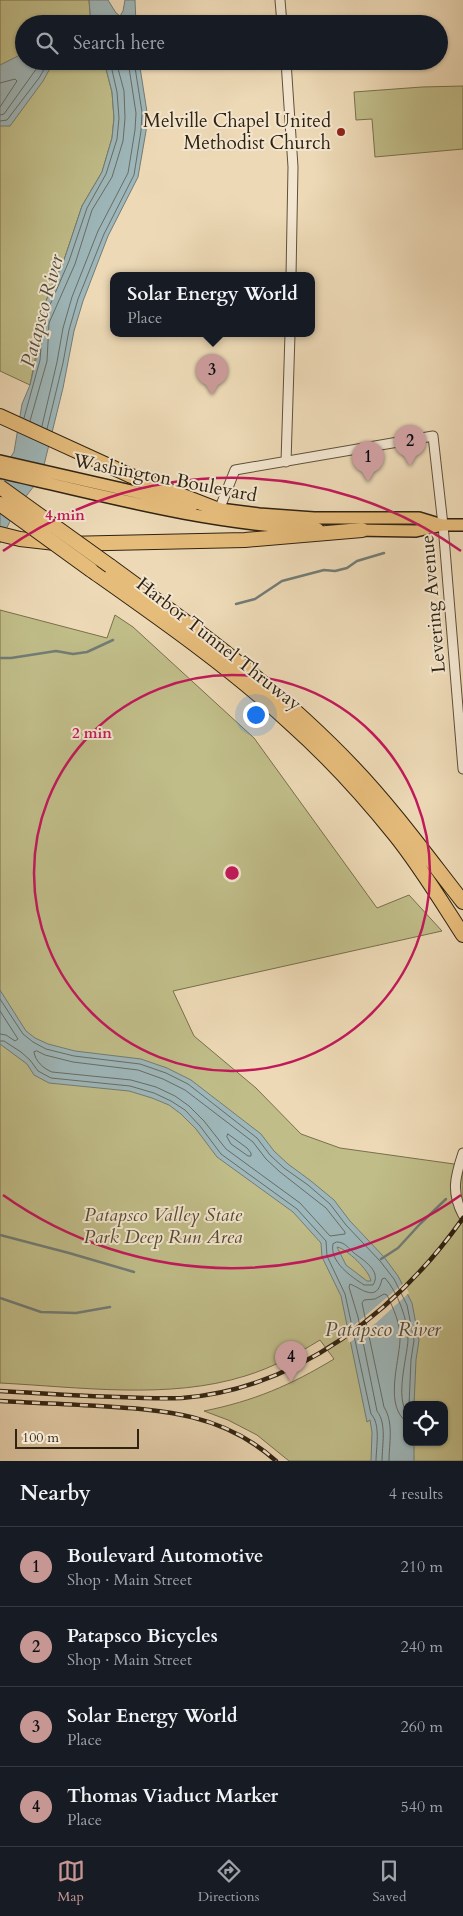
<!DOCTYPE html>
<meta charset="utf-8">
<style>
body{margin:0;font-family:Cardo,serif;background:#20242c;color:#f1f3f6}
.controls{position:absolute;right:15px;bottom:15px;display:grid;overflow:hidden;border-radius:10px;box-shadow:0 1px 4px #0004}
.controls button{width:45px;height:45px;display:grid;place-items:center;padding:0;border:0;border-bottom:1px solid #363941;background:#171b24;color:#f1f3f6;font:25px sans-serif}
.scale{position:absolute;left:15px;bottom:12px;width:124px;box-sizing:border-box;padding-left:5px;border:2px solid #302311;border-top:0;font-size:14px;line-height:18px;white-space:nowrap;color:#302311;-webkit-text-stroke:4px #f3e6d0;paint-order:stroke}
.you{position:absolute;left:255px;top:714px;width:18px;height:18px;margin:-12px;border:4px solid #fff;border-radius:50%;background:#1a73e8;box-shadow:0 0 0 8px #1a73e833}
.badge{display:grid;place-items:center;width:32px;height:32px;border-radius:50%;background:#c59692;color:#111;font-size:16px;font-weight:700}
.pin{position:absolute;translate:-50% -41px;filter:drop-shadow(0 1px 2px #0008)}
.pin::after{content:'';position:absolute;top:26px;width:18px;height:15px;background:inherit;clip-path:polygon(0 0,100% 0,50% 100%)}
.popup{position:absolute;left:110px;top:272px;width:205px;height:65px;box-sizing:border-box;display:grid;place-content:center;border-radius:10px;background:#171b24;filter:drop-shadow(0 1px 4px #0005);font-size:16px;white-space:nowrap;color:#9ea1a6}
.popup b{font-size:19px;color:#f1f3f6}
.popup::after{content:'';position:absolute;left:50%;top:100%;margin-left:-10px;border:10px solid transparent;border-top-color:#171b24}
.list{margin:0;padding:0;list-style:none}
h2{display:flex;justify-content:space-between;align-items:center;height:65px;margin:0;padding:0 20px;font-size:21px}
h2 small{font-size:16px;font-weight:400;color:#9ea1a6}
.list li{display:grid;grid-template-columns:32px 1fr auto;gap:15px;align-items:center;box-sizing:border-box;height:80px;padding:0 20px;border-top:1px solid #363941}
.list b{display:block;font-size:19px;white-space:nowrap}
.list p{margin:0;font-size:16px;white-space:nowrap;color:#9ea1a6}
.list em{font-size:16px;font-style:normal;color:#9ea1a6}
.icon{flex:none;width:28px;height:28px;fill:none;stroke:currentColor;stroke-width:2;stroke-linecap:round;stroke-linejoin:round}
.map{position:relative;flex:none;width:463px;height:1461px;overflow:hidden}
.search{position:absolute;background:#171b24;box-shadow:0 1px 4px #0004;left:15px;right:15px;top:15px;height:55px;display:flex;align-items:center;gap:12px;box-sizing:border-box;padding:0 18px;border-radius:28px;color:#9ea1a6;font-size:19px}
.sheet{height:385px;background:#171b24}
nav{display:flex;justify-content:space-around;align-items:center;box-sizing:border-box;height:70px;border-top:1px solid #363941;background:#171b24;font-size:14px;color:#9ea1a6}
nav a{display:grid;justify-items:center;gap:2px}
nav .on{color:#c59692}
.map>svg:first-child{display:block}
.green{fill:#c0bd89;stroke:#78704d;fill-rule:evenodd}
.water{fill:#9eb7ba;stroke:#727c76;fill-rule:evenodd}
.pier{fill:#edd9b6}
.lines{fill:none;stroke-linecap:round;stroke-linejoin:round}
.shore{stroke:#676d66;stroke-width:1}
.stream{stroke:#727c76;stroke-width:2.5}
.tertiary-casing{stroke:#5f503a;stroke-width:11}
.primary-casing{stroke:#302311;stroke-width:14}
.motorway-casing{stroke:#302311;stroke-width:16}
.tertiary{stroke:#f3e6d0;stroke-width:9}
.primary{stroke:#e6bc7b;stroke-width:11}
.motorway{stroke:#e6bc7b;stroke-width:14}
.rail-casing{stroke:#302311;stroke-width:4.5}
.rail{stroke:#f3e6d0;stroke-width:2.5;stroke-dasharray:8;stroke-linecap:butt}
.motorway-bridge-casing{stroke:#302311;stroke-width:16;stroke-linecap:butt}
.motorway-bridge{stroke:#e6bc7b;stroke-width:14}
.ring{fill:none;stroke:#c2185b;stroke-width:2.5}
.poi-dot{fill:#8f2418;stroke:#f3e6d0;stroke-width:2}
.labels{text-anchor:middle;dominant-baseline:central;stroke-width:4;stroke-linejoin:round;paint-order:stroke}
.poi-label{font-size:19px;fill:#302311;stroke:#f3e6d0;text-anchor:end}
.street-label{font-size:19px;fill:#302311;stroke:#f3e6d0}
.park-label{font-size:19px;font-style:italic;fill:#544a2f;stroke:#f3e6d0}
.water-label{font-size:20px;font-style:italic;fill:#514f44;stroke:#f3e6d0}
.centre{fill:#c2185b;stroke:#f3e6d0;stroke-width:2.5}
.ring-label{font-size:15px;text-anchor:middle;font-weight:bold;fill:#c2185b;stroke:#f3e6d0;stroke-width:4;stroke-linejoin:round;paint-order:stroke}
</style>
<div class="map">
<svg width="463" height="1461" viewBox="0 0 463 1461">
<rect width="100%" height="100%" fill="#edd9b6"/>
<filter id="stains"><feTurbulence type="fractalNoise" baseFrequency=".004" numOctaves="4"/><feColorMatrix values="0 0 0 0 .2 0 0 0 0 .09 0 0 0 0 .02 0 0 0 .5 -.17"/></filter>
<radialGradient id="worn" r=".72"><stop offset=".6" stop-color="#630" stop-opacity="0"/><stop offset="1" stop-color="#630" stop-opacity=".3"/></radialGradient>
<!-- green -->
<path class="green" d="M0 0H89L91 24H24V61H104L112 92 114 118 112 138 102 172 82 206 64 260 38 319V344L30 385 0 371Z
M463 86V149L375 157 372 119 356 120 354 92 422 87Z
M0 610 107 638 115 615 133 627 254 738 377 908 409 895 442 931 173 991 194 1036 256 1088 301 1134 340 1148 454 1164 463 1174V1461H289L257 1435 228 1420 204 1411C254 1401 291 1385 334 1359L320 1340C297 1354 272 1368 245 1376 169 1400 79 1387 0 1383ZM407 1405H444V1442H407Z"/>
<!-- water -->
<path class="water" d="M89 0H108L116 13 120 16 123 11 125 0H135L136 24H91Z
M24 53V61H54L53 63 43 81 10 126H0V65Z
M104 61H139L147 112 146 131 138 177 108 236 83 301 74 331 63 388 42 473C36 485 28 493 21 503 12 516 6 529 0 543V473L14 452 22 404 30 385 36 359 38 319 64 260 82 206 102 172 112 138 114 118 112 92Z
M0 990 26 1031 35 1038 48 1044 75 1051 141 1059 167 1068 191 1080 261 1134 274 1151 288 1164 311 1181 334 1200 350 1221 384 1257 398 1276 412 1303 419 1340 416 1360 414 1405H407V1442H414V1461H371L372 1432 370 1420 367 1422 341 1296 322 1257 321 1243 293 1212 217 1157 196 1129 181 1114 169 1105 152 1098 129 1091 49 1083 34 1075 27 1064 0 1044ZM337 1247C347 1249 369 1270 371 1281H367L346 1265Z"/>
<!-- pier -->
<path class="pier" d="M404 1283 409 1293 376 1323 349 1343 346 1332Z"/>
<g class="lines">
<!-- shore -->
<path class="shore" d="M0 83 15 79 17 81 0 107
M0 115 4 114 42 61
M0 121 7 120 39 78 49 61
M24 418 40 360 43 321 69 261 87 208 106 174 117 139 119 118 117 92 110 61
M30 421 47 361 49 323 75 264 92 210 112 177 123 141 125 118 124 91 116 61
M42 426 57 362 63 328 72 297 98 231 128 173 135 130 136 113 128 61
M47 429 63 363 69 330 78 299 104 234 134 175 141 131 142 112 134 61
M0 999 23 1034 33 1042 46 1049 74 1056 140 1064 166 1073 188 1084 257 1138 270 1155 284 1168 308 1185 330 1204 346 1225 380 1261 394 1279 407 1305 414 1340 411 1360 409 1405
M0 1011 18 1039 15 1041 6 1035 0 1034
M0 1041H4L21 1052 30 1060 38 1071 51 1078 130 1086 154 1093 171 1101 185 1110 200 1126 221 1154 297 1209 326 1241 327 1256 345 1294 371 1414C381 1424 376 1448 376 1461
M37 1051 45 1055 73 1062 138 1070 163 1079 185 1090 253 1142 266 1159 280 1172 326 1208 345 1232V1234L330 1236 300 1203 226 1149 204 1121 189 1106 175 1096 156 1087 131 1080 52 1072C44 1069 35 1061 34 1052Z
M228 1134 247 1148 251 1153V1156H248L231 1144 227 1137Z
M337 1242C345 1242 348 1248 354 1253 363 1260 382 1271 373 1285H364C352 1277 329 1262 333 1244Z
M382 1461C382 1445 387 1424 377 1411L358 1317 349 1287 350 1284C361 1288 377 1304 382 1279L385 1278C398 1293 408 1320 408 1340 407 1358 395 1397 407 1413
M389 1461C389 1443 394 1423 384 1407L362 1303 364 1300 375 1299 384 1294 387 1295C393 1308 401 1324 400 1340 399 1363 384 1407 407 1422"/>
<!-- stream -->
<path class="stream" d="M236 604 255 599 282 581 324 570 335 571 347 568 357 561 384 553
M0 658H11L56 651 73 654 87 652 113 640
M0 1235 69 1253 134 1272
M381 1259 398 1248 420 1224 446 1199
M0 1298 41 1312 76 1313 110 1307"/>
<!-- tertiary casing -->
<g class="tertiary-casing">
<path id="tertiary" d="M280 0 282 24
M286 61 293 167 291 276
M286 462 290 334
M219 510 235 470 433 436 443 525 463 769
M463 1153C455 1177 451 1192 463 1215"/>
</g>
<!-- primary casing -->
<g class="primary-casing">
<path id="primary" d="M0 461 193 505
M0 472C105 496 210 525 318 529
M212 508 259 514 314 518H419L442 525
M354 530 416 531 443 525H463"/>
</g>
<!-- motorway casing -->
<g class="motorway-casing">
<path id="motorway" d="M0 416 129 475 219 510
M0 534 20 539 64 544 245 540 362 530
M110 566C195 628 280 690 353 767 393 809 427 856 463 902
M91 570C159 618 228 666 289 722 327 756 363 795 395 835 420 866 441 901 463 935"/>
</g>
<!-- tertiary -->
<use href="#tertiary" class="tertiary"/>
<!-- primary -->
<use href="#primary" class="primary"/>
<!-- motorway -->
<use href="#motorway" class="motorway"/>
<!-- rail casing -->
<g class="rail-casing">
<path id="rail" d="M0 1391C39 1393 78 1396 117 1397 139 1398 160 1399 182 1398 298 1389 398 1310 463 1218
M0 1401C33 1403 66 1404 99 1406 165 1410 224 1414 276 1461"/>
</g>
<!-- rail -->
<use href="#rail" class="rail"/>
<!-- motorway-bridge casing -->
<g class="motorway-bridge-casing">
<path id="motorway-bridge" d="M0 487 110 566
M0 504 91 570"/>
</g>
<!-- motorway-bridge -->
<use href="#motorway-bridge" class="motorway-bridge"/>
</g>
<!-- distance rings -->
<g class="ring">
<circle cx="232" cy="873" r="198"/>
<path d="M461 1195A395 395 0 0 1 3 1195M3 551A395 395 0 0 1 461 551"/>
</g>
<!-- markers -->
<circle class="poi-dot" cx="341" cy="132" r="5"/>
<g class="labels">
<!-- poi labels -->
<g class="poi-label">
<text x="331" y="121">Melville Chapel United<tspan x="331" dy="22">Methodist Church</tspan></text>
</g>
<!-- street labels -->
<g class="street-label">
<text transform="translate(165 478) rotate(11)">Washington Boulevard</text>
<text transform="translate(433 604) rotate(-95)">Levering Avenue</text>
<text transform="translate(219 644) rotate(38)">Harbor Tunnel Thruway</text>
</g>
<!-- park labels -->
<g class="park-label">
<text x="163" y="1215">Patapsco Valley State<tspan x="163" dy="22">Park Deep Run Area</tspan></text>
</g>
<!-- water labels -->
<g class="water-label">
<text transform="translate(42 311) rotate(-75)">Patapsco River</text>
<text x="383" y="1329">Patapsco River</text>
</g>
</g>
<circle cx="232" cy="873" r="8" class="centre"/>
<g class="ring-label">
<text x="65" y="520">4 min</text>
<text x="92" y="738">2 min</text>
</g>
<rect width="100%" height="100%" filter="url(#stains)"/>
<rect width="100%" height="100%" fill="url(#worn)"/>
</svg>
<div class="controls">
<button><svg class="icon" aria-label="locate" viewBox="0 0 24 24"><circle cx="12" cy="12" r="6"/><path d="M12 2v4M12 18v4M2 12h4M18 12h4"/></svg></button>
</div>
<div class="scale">100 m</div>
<div class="you"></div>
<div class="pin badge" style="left:368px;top:482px">1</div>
<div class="pin badge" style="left:410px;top:466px">2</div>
<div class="pin badge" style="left:212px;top:395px">3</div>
<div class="popup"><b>Solar Energy World</b>Place</div>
<div class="pin badge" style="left:291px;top:1382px">4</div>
<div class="search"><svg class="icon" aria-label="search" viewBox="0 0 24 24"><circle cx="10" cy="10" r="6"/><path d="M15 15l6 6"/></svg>Search here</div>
</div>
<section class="sheet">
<h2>Nearby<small>4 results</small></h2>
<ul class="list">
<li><span class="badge">1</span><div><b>Boulevard Automotive</b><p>Shop · Main Street</p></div><em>210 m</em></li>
<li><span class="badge">2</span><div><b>Patapsco Bicycles</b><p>Shop · Main Street</p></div><em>240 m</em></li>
<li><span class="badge">3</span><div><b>Solar Energy World</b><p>Place</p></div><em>260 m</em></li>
<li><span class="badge">4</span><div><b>Thomas Viaduct Marker</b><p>Place</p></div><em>540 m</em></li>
</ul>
</section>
<nav>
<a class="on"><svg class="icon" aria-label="map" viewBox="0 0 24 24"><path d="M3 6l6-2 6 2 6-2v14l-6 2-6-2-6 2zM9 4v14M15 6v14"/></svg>Map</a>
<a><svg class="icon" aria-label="directions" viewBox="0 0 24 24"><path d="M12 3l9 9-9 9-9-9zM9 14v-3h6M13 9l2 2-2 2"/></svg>Directions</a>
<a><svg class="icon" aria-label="saved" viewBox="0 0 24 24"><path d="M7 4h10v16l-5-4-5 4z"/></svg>Saved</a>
</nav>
